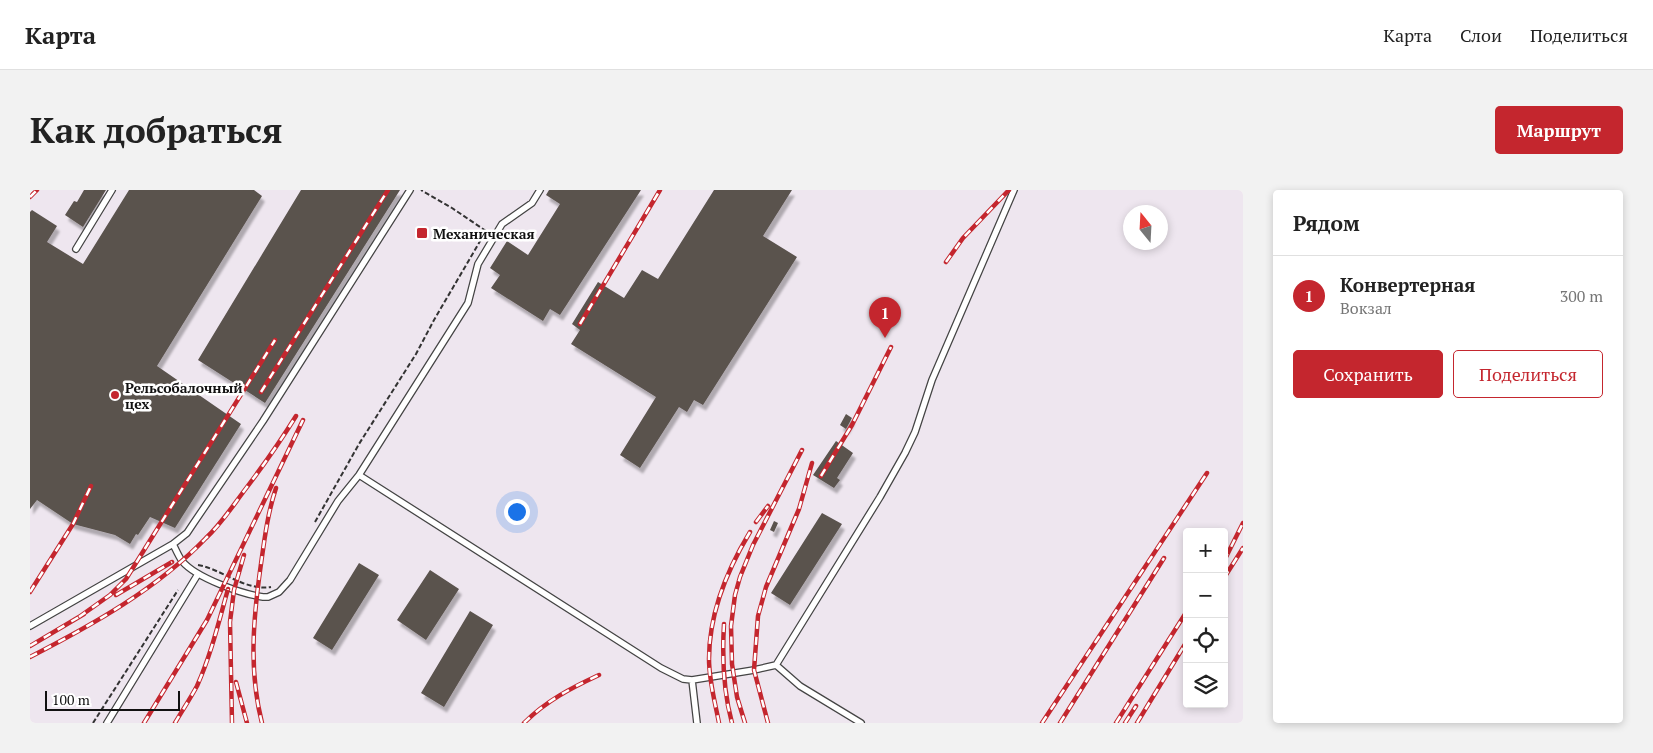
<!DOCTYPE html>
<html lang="ru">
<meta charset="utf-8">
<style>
body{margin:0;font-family:"PT Serif",serif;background:#f2f2f2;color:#222}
.controls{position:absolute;right:15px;bottom:15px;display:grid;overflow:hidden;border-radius:5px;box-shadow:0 2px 8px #0003}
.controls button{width:45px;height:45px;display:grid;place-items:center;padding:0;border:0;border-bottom:1px solid #e0e0e0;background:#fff;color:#222;font:25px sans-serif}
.compass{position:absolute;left:1093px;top:15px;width:45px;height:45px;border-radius:50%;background:#fff;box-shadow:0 2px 8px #0003;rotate:342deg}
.scale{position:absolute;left:15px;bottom:12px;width:135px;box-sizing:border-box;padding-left:5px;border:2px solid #111;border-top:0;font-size:14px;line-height:18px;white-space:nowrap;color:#111;-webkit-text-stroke:4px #fff;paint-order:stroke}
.you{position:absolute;left:486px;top:321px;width:18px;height:18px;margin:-12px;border:4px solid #fff;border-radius:50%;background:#1a73e8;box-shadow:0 0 0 8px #1a73e833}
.badge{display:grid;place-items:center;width:32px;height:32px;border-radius:50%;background:#c4262e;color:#fff;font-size:16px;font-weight:700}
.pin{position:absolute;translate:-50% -41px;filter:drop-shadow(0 1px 2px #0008)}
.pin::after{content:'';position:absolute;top:26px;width:18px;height:15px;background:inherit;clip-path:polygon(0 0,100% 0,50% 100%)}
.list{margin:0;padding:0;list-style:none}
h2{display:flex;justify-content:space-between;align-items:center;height:65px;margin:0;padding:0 20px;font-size:21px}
h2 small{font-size:16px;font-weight:400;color:#767676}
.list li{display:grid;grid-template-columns:32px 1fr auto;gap:15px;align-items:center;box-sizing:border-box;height:80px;padding:0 20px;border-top:1px solid #e0e0e0}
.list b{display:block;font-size:19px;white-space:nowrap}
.list p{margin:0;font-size:16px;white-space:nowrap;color:#767676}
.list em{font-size:16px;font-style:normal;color:#767676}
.actions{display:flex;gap:10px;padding:15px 20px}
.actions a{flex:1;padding:11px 0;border:1px solid #c4262e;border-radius:5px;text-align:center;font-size:18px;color:#c4262e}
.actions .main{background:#c4262e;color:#fff}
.icon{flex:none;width:28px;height:28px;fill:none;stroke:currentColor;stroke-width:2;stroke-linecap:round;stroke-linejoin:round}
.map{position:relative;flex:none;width:1213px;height:533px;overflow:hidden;border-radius:5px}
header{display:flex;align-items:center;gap:30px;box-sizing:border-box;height:70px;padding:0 25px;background:#fff;border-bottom:1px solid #e0e0e0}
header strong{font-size:24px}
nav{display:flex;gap:28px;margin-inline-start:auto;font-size:18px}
.intro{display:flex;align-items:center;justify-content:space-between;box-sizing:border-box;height:120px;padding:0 30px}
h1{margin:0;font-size:35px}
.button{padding:12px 22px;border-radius:5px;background:#c4262e;color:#fff;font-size:18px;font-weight:700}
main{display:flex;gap:30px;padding:0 30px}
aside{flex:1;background:#fff;border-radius:5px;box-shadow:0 2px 8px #0003}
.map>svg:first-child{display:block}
.industrial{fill:#eee6ef;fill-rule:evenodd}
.building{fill:#5a524d;filter:url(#shadow)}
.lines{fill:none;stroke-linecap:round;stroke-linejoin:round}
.service-casing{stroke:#444;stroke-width:8}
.path{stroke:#333;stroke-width:2;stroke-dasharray:5 2.5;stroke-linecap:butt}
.service{stroke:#fff;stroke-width:5.5}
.rail-casing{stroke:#c4262e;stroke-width:4.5}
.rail{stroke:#fff;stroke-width:2.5;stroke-dasharray:8;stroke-linecap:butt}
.poi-dot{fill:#c4262e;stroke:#fff;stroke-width:2}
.labels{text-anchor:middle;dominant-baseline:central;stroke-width:5;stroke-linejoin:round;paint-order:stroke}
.poi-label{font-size:14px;font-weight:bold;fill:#111;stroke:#fff;text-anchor:start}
</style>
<header>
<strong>Карта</strong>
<nav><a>Карта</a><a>Слои</a><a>Поделиться</a></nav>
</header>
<div class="intro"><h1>Как добраться</h1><a class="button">Маршрут</a></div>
<main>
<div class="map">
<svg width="1213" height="533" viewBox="0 0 1213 533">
<defs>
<filter id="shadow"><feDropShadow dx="3" dy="5.5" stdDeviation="1" flood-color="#0004"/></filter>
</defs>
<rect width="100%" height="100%" fill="#fffdf5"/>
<!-- industrial -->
<path class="industrial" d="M0 0H1213V533H0ZM1100 22H1130V52H1100ZM1157 342H1194V514H1157Z"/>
<!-- building -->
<path class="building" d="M54 0H76L53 37 35 25 44 11 47 12Z
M99 0H224L232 6 127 176 211 234 145 338 120 327 108 345 106 344 100 354 85 345 43 334 7 310 0 319V22L2 20 27 36 17 52 53 74Z
M271 0H370L235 213 168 170Z
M519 0H611L530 125 520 119 513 131 461 98 470 85 460 78 477 51 498 65 530 14 516 5Z
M684 0H762L733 46 767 67 673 215 664 210 657 222 649 217 610 278 590 265 626 207 541 154 550 140 542 134 568 92 594 108 612 80 628 89Z
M816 224 822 228 816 239 810 235Z
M806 251 823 263 807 288 810 290 804 298 783 285Z
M792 323 812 334 760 415 741 403Z
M744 331 748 333 744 342 740 340Z
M329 373 349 385 302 460 283 448Z
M400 380 429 399 396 450 367 430Z
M440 421 463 435 414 517 391 503Z"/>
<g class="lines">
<!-- service casing -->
<g class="service-casing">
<path id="service" d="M46 59 82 0
M329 285 631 478 653 489 662 490
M143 354 157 343 163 334 233 231 380 0
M0 436 143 354C146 360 149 367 152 371 166 388 212 404 233 407H238L249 402 260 390 308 311 329 285 438 113 448 74 472 34 502 13 510 0
M746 475 770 496 831 533
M77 533 168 384
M667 533 662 490 724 480 746 475 850 307 875 263 885 242 902 190 984 0"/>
</g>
<!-- path -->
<path class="path" d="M285 332 329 254 386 164 404 130 456 41 422 18 391 0
M168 375C192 379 214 401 241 397
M63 533 148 400"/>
<!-- service -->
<use href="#service" class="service"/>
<!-- rail casing -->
<g class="rail-casing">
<path id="rail" d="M0 7 7 0
M916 72 933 48 979 0
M550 134 630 0
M231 202 358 0
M791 286 822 235 861 157
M726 332 738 316
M1194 371 1213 333
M1194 388 1213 358
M0 402 43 334 61 296
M86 405 142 372
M49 427 80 405 96 389 245 150
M694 434C692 468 693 500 702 533
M0 456 54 424
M0 467C62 435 127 399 176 348 191 334 202 317 214 301 233 276 250 252 266 226
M206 492 217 533
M114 533 177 430 273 230
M145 533C152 521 160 509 167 496 181 465 189 431 198 399
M202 533 200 432 204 400 214 365
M232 533C219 482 223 432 230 381 234 353 237 325 246 298
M494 533C516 511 541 498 569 485
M689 533C685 512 679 491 679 469 679 424 697 380 720 342
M715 533 707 507 702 474 701 436 705 405 710 387 723 355 772 260
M738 533 724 480 728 426 736 397 769 319 782 273
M1012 533 1177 283
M1030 533 1134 368
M1086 533 1157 421
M1095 533 1106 516
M1107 533 1157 451"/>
</g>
<!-- rail -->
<use href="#rail" class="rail"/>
</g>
<!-- markers -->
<g class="poi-dot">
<rect x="386" y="37" width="12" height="12" rx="2.5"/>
<circle cx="85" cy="205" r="5"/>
</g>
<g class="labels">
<!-- poi labels -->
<g class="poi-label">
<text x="403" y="43">Механическая</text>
<text x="95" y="197">Рельсобалочный<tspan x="95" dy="16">цех</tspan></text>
</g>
</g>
</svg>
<div class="controls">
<button>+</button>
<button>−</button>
<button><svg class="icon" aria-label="locate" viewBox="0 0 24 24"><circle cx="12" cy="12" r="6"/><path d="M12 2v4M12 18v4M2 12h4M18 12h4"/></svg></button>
<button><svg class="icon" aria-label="layers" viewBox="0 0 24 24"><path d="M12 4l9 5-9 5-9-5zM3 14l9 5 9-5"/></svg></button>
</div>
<svg class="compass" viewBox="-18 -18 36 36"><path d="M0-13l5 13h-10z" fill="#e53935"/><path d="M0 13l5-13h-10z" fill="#767676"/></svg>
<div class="scale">100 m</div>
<div class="you"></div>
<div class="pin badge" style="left:855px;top:148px">1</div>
</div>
<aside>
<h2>Рядом<small></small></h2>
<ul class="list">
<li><span class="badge">1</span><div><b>Конвертерная</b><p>Вокзал</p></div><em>300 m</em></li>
</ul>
<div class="actions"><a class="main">Сохранить</a><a>Поделиться</a></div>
</aside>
</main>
